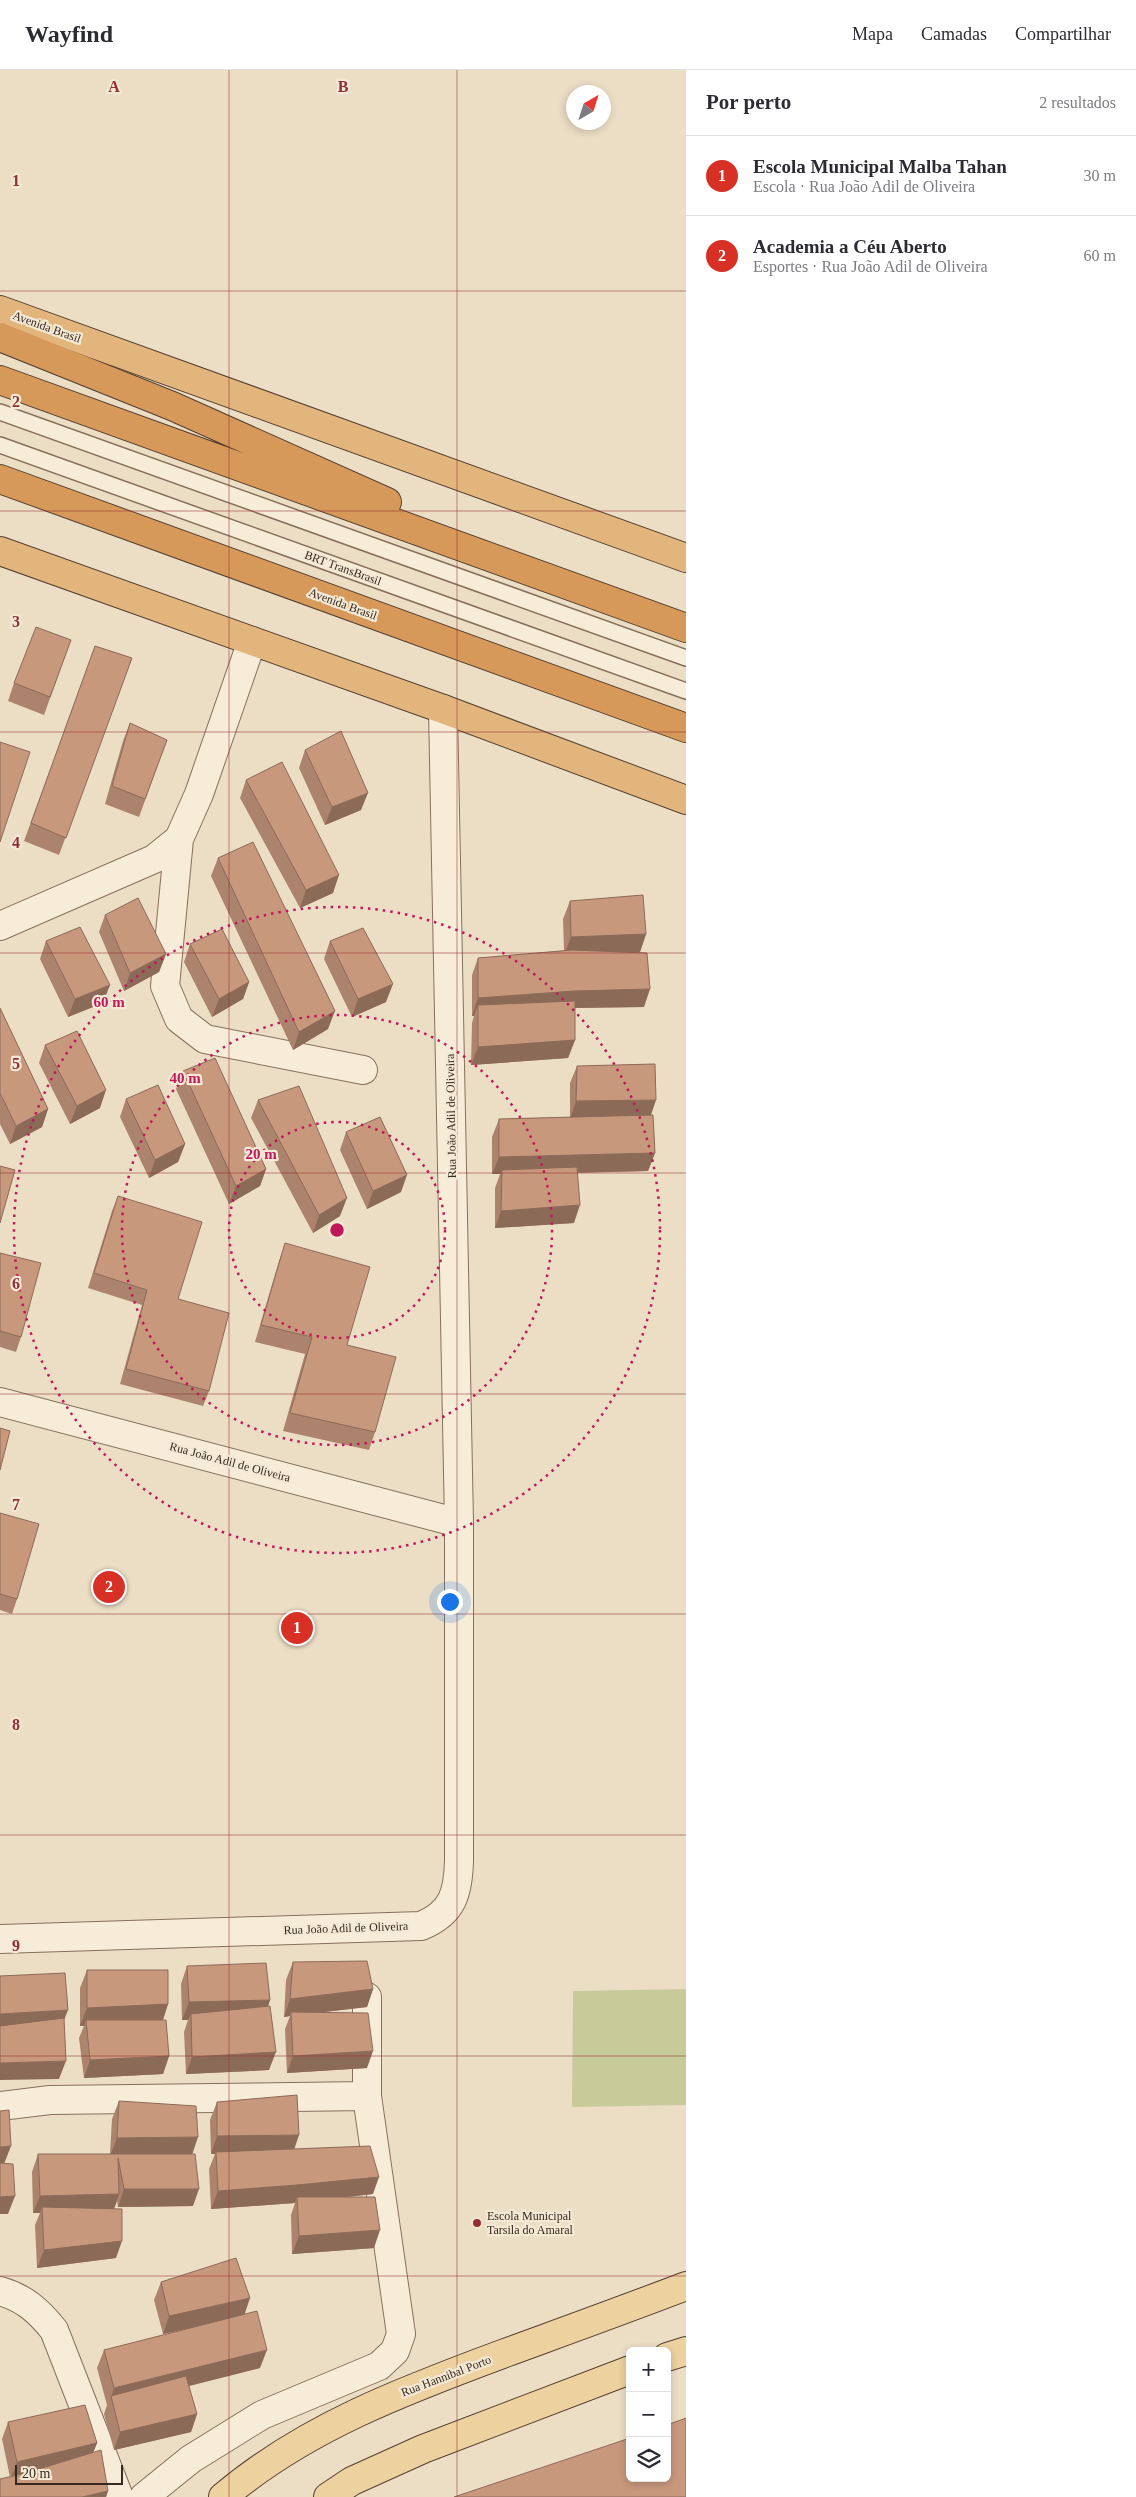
<!DOCTYPE html>
<html lang="pt">
<meta charset="utf-8">
<style>
body{margin:0;font-family:Georgia,serif;background:#f2f2f3;color:#2b2b33}
.controls{position:absolute;right:15px;bottom:15px;display:grid;overflow:hidden;border-radius:8px;box-shadow:0 2px 8px #0003}
.controls button{width:45px;height:45px;display:grid;place-items:center;padding:0;border:0;border-bottom:1px solid #e1e1e2;background:#fff;color:#2b2b33;font:25px sans-serif}
.compass{position:absolute;left:566px;top:15px;width:45px;height:45px;border-radius:50%;background:#fff;box-shadow:0 2px 8px #0003;rotate:39deg}
.scale{position:absolute;left:15px;bottom:12px;width:108px;box-sizing:border-box;padding-left:5px;border:2px solid #37291f;border-top:0;font-size:14px;line-height:18px;white-space:nowrap;color:#37291f;-webkit-text-stroke:4px #f4e9d4;paint-order:stroke}
.you{position:absolute;left:449px;top:1531px;width:18px;height:18px;margin:-12px;border:4px solid #fff;border-radius:50%;background:#1a73e8;box-shadow:0 0 0 8px #1a73e833}
.badge{display:grid;place-items:center;width:32px;height:32px;border-radius:50%;background:#d93025;color:#fff;font-size:16px;font-weight:700}
.pin{position:absolute;translate:-50% -50%;border:2px solid #fff;box-shadow:0 1px 5px #0006}
.list{margin:0;padding:0;list-style:none}
h2{display:flex;justify-content:space-between;align-items:center;height:65px;margin:0;padding:0 20px;font-size:21px}
h2 small{font-size:16px;font-weight:400;color:#7c7c81}
.list li{display:grid;grid-template-columns:32px 1fr auto;gap:15px;align-items:center;box-sizing:border-box;height:80px;padding:0 20px;border-top:1px solid #e1e1e2}
.list b{display:block;font-size:19px;white-space:nowrap}
.list p{margin:0;font-size:16px;white-space:nowrap;color:#7c7c81}
.list em{font-size:16px;font-style:normal;color:#7c7c81}
.icon{flex:none;width:28px;height:28px;fill:none;stroke:currentColor;stroke-width:2;stroke-linecap:round;stroke-linejoin:round}
.map{position:relative;flex:none;width:686px;height:2427px;overflow:hidden}
header{display:flex;align-items:center;gap:30px;box-sizing:border-box;height:70px;padding:0 25px;background:#fff;border-bottom:1px solid #e1e1e2}
header strong{font-size:24px}
nav{display:flex;gap:28px;margin-inline-start:auto;font-size:18px}
main{display:flex}
aside{flex:1;background:#fff}
.map>svg:first-child{display:block}
.green{fill:#c7ca99}
.lines{fill:none;stroke-linecap:round;stroke-linejoin:round}
.service-casing{stroke:#86705c;stroke-width:18}
.minor-casing{stroke:#86705c;stroke-width:30}
.primary-casing{stroke:#543f30;stroke-width:30}
.trunk-casing{stroke:#543f30;stroke-width:30}
.motorway-casing{stroke:#543f30;stroke-width:30}
.service{stroke:#f7ecd8;stroke-width:15}
.minor{stroke:#f7ecd8;stroke-width:28}
.primary{stroke:#edd19f;stroke-width:28}
.trunk{stroke:#e2b57c;stroke-width:28}
.motorway{stroke:#d7995a;stroke-width:28}
.wall{fill:#ac836c}
.shaded-wall{fill:#8c6a58}
.building{fill:#c8987d;stroke:#8c6a58}
.grid{fill:none;stroke:#922f35;stroke-width:1;stroke-opacity:0.55}
.ring{fill:none;stroke:#c2185b;stroke-width:2.5;stroke-dasharray:2.5 5}
.poi-dot{fill:#922f35;stroke:#f4e9d4;stroke-width:2}
.labels{text-anchor:middle;dominant-baseline:central;stroke-width:4.5;stroke-linejoin:round;paint-order:stroke}
.street-label{font-size:12px;fill:#37291f;stroke:#f4e9d4}
.poi-label{font-size:12px;fill:#37291f;stroke:#f4e9d4;text-anchor:start}
.grid-label{font-size:16px;text-anchor:middle;font-weight:bold;fill:#922f35;stroke:#f4e9d4;stroke-width:4.5;stroke-linejoin:round;paint-order:stroke}
.centre{fill:#c2185b;stroke:#f4e9d4;stroke-width:2.5}
.ring-label{font-size:15px;text-anchor:middle;font-weight:bold;fill:#c2185b;stroke:#f4e9d4;stroke-width:4.5;stroke-linejoin:round;paint-order:stroke}
</style>
<header>
<strong>Wayfind</strong>
<nav><a>Mapa</a><a>Camadas</a><a>Compartilhar</a></nav>
</header>
<main>
<div class="map">
<svg width="686" height="2427" viewBox="0 0 686 2427">
<rect width="100%" height="100%" fill="#ecdec5"/>
<!-- green -->
<path class="green" d="M686 1919V2035L572 2037 573 1921Z"/>
<g class="lines">
<!-- service casing -->
<g class="service-casing">
<path id="service" d="M0 342 686 588
M0 375 686 621"/>
</g>
<!-- minor casing -->
<g class="minor-casing">
<path id="minor" d="M179 769 165 916 179 949 205 969 363 1000
M0 856 154 789 179 769 199 724 252 571
M0 1332 459 1453
M0 1869 421 1856C453 1843 458 1823 459 1791V1453L443 639
M0 2036 50 2030 367 2026
M0 2221C24 2228 38 2240 54 2260L119 2427
M144 2427 191 2389 262 2345 379 2296 395 2281 401 2264 367 2026V1927"/>
</g>
<!-- primary casing -->
<g class="primary-casing">
<path id="primary" d="M667 2287 686 2281
M223 2427C304 2358 405 2320 505 2283 565 2261 626 2239 686 2216
M328 2427 352 2411 423 2379 630 2300"/>
</g>
<!-- trunk casing -->
<g class="trunk-casing">
<path id="trunk" d="M0 240 686 488
M0 481 443 639 686 730"/>
</g>
<!-- motorway casing -->
<g class="motorway-casing">
<path id="motorway" d="M0 267 172 336 387 432
M0 310 686 558
M0 409 686 658"/>
</g>
<!-- service -->
<use href="#service" class="service"/>
<!-- minor -->
<use href="#minor" class="minor"/>
<!-- primary -->
<use href="#primary" class="primary"/>
<!-- trunk -->
<use href="#trunk" class="trunk"/>
<!-- motorway -->
<use href="#motorway" class="motorway"/>
</g>
<!-- wall -->
<path class="wall" d="M71 570 44 645 8 631 14 613Z
M95 576 132 588 59 785 24 771Z
M130 653 167 670 139 747 105 734 123 671Z
M305 680 361 740 325 755 299 698Z
M246 710 333 823 300 838 240 728Z
M218 788 328 959 293 980 211 806Z
M570 831 646 864 640 882H631L644 937 575 938V970L568 988 471 995 472 953 474 946H472V905L478 888 564 881 563 849Z
M105 845 166 884 159 902 124 921 99 862Z
M46 871 103 933 68 947 40 889Z
M330 871 386 932 352 947 324 889Z
M190 874 249 912 243 929 212 947 184 892Z
M0 938 48 1039 42 1057 10 1074 0 1054Z
M45 975 100 1038 70 1054 39 993Z
M577 996 651 1045 655 1083 648 1101 578 1103 574 1153 495 1158V1118L500 1104H492V1067L499 1049 570 1047V1013Z
M183 1001 266 1099 260 1116 229 1134 176 1019Z
M126 1029 185 1074 178 1092 149 1108 120 1047Z
M258 1030 340 1146 313 1163 251 1048Z
M346 1062 401 1122 367 1139 340 1080Z
M118 1126 178 1229 209 1321 203 1336 120 1314 142 1235 88 1218 112 1141Z
M285 1173 347 1275 375 1362 369 1380 283 1361 305 1284 255 1272 279 1191Z
M0 1183 21 1267 16 1282 0 1277Z
M0 1443 17 1529 12 1544 0 1540Z
M293 1892 373 1919 367 1937 323 1942 367 1998 287 2003 285 1959 290 1946 284 1947 286 1910Z
M187 1896 270 1930 268 1936 269 2000 186 2004 184 1962 188 1950H182L181 1914Z
M87 1900 168 1934 163 1950 169 1986 163 2004 84 2008 79 1968 84 1956H80V1918Z
M119 2031 192 2084 193 2136 118 2137 117 2131 114 2139 116 2188 37 2198 35 2155 40 2143H33L32 2102 38 2084H110L112 2049Z
M217 2032 294 2079 373 2124 349 2127 374 2178 292 2184 291 2145 295 2133 211 2139 209 2099 215 2084H211L210 2050Z
M161 2212 244 2245 260 2298 189 2316 197 2344 191 2362 114 2380 104 2344 107 2335 97 2298 104 2280 205 2255 163 2264 154 2230Z
M8 2352 97 2373 93 2382 108 2421 106 2427H0L10 2407 2 2369Z"/>
<!-- shaded-wall -->
<path class="shaded-wall" d="M368 723 361 740 325 755 332 737Z
M339 805 333 823 300 838 306 820Z
M646 864 640 882 564 885 571 867Z
M166 884 159 902 124 921 130 903Z
M249 912 243 929 212 947 219 929Z
M393 914 386 932 352 947 358 929Z
M110 915 103 933 68 947 75 929Z
M650 919 644 937 568 938 478 935 474 946H472L478 928 574 921Z
M335 941 328 959 293 980 299 962Z
M575 970 568 988 471 995 478 977Z
M106 1020 100 1038 70 1054 77 1036Z
M656 1030 650 1048 570 1049 576 1031Z
M48 1039 42 1057 10 1074 16 1056Z
M185 1074 178 1092 149 1108 155 1090Z
M655 1083 648 1101 502 1104V1100L500 1104H492L499 1087Z
M266 1099 260 1116 229 1134 236 1116Z
M407 1105 401 1122 367 1139 373 1121Z
M347 1128 340 1146 313 1163 319 1145Z
M580 1135 574 1153 495 1158 501 1141Z
M373 1919 367 1937 291 1946V1942L290 1946 284 1947 290 1929Z
M270 1930 264 1948 191 1944 188 1950H182L189 1932Z
M168 1934 162 1952 86 1950 84 1956H80L87 1938Z
M68 1940 61 1958 0 1962V1944Z
M373 1981 367 1998 287 2003 293 1986Z
M276 1982 269 2000 186 2004 192 1987Z
M169 1986 163 2004 84 2008 90 1990Z
M66 1991 59 2009 0 2010V1993Z
M299 2065 293 2083 216 2082 215 2084H211L217 2066Z
M198 2067 192 2085 110 2086 117 2068Z
M11 2076 4 2094H0V2077Z
M379 2107 373 2124 298 2132 297 2127 295 2133 211 2139 218 2121Z
M124 2119H199L193 2136 118 2137Z
M119 2124 113 2142 42 2137 40 2143H33L40 2126Z
M15 2126 8 2144H0V2127Z
M380 2160 374 2178 292 2184 299 2166Z
M122 2171 116 2188 37 2198 44 2180Z
M250 2228 244 2246 163 2264 169 2246Z
M267 2280 260 2298 113 2335 111 2327 114 2318Z
M197 2344 191 2362 114 2380 120 2362Z
M97 2373 90 2391 11 2409 17 2392Z
M108 2421 106 2427H82Z"/>
<!-- building -->
<path class="building" d="M36 557 71 570 50 627 14 613Z
M95 576 132 588 66 768 31 753Z
M130 653 167 670 145 729 112 716Z
M341 661 368 723 332 737 305 680Z
M0 672 30 682 0 772Z
M282 692 339 805 306 820 246 710Z
M253 772 335 941 299 962 218 788Z
M643 825 646 864 571 867 570 831Z
M138 828 166 884 130 903 105 845Z
M80 857 110 915 75 929 46 871Z
M363 858 393 914 358 929 330 871Z
M222 859 249 912 219 929 190 874Z
M572 880 647 883 650 919 574 921 478 928V888Z
M575 931V970L478 977V935Z
M0 938 48 1039 16 1056 0 1023Z
M77 961 106 1020 77 1036 45 975Z
M215 988 266 1099 236 1116 183 1001Z
M655 994 656 1030 576 1031 577 996Z
M158 1015 185 1074 155 1090 126 1029Z
M299 1016 347 1128 319 1145 258 1030Z
M653 1045 655 1083 499 1087V1049Z
M380 1047 407 1105 373 1121 346 1062Z
M0 1096 15 1100 0 1153Z
M577 1097 580 1135 501 1141 502 1100Z
M118 1126 202 1152 178 1229 229 1243 209 1321 126 1299 147 1220 94 1203Z
M285 1173 370 1197 347 1275 396 1287 375 1362 290 1343 312 1267 261 1255Z
M0 1183 41 1193 21 1267 0 1261Z
M0 1358 10 1361 0 1400Z
M0 1443 39 1454 17 1529 0 1524Z
M367 1891 373 1919 290 1929 293 1892Z
M266 1893 270 1930 189 1932 187 1896Z
M87 1900H168V1934L87 1938Z
M65 1903 68 1940 0 1944V1906Z
M270 1936 276 1982 192 1987 191 1944Z
M291 1942 368 1943 373 1981 293 1986Z
M64 1948 66 1991 0 1993V1956Z
M86 1950H166L169 1986 90 1990Z
M297 2025 299 2065 217 2066V2032Z
M119 2031 196 2036 198 2067 117 2068Z
M9 2040 11 2076 0 2077V2041Z
M370 2076 379 2107 297 2115 218 2121 216 2082Z
M38 2084H195L199 2119H124L118 2088 119 2124 40 2126Z
M0 2093 13 2094 15 2126 0 2127Z
M297 2127H375L380 2160 299 2166Z
M42 2137 122 2139V2171L44 2180Z
M236 2188 250 2228 169 2246 161 2212Z
M257 2241 267 2280 114 2318 104 2280Z
M186 2306 197 2344 120 2362 111 2326Z
M85 2335 97 2373 17 2392 8 2352Z
M686 2348V2427H454L630 2368V2408H667V2355Z
M101 2380 108 2421 82 2427H0V2409L26 2403Z"/>
<!-- grid -->
<path class="grid" d="M229 0V2427M457 0V2427M0 221H686M0 441H686M0 662H686M0 883H686M0 1103H686M0 1324H686M0 1544H686M0 1765H686M0 1986H686M0 2206H686"/>
<!-- distance rings -->
<g class="ring">
<circle cx="337" cy="1160" r="108"/>
<circle cx="337" cy="1160" r="215"/>
<circle cx="337" cy="1160" r="323"/>
</g>
<!-- markers -->
<circle class="poi-dot" cx="477" cy="2153" r="5"/>
<g class="labels">
<!-- street labels -->
<g class="street-label">
<text transform="translate(47 257) rotate(20)">Avenida Brasil</text>
<text transform="translate(343 498) rotate(20)">BRT TransBrasil</text>
<text transform="translate(343 534) rotate(20)">Avenida Brasil</text>
<text transform="translate(451 1046) rotate(-91)">Rua João Adil de Oliveira</text>
<text transform="translate(230 1392) rotate(15)">Rua João Adil de Oliveira</text>
<text transform="translate(346 1858) rotate(-2)">Rua João Adil de Oliveira</text>
<text transform="translate(446 2306) rotate(-21)">Rua Hannibal Porto</text>
</g>
<!-- poi labels -->
<g class="poi-label">
<text x="487" y="2146">Escola Municipal<tspan x="487" dy="14">Tarsila do Amaral</tspan></text>
</g>
</g>
<g class="grid-label">
<text x="114" y="22">A</text>
<text x="343" y="22">B</text>
<text x="16" y="116">1</text>
<text x="16" y="337">2</text>
<text x="16" y="557">3</text>
<text x="16" y="778">4</text>
<text x="16" y="999">5</text>
<text x="16" y="1219">6</text>
<text x="16" y="1440">7</text>
<text x="16" y="1660">8</text>
<text x="16" y="1881">9</text>
</g>
<circle cx="337" cy="1160" r="8" class="centre"/>
<g class="ring-label">
<text x="109" y="937">60 m</text>
<text x="185" y="1013">40 m</text>
<text x="261" y="1089">20 m</text>
</g>
</svg>
<div class="controls">
<button>+</button>
<button>−</button>
<button><svg class="icon" aria-label="layers" viewBox="0 0 24 24"><path d="M12 4l9 5-9 5-9-5zM3 14l9 5 9-5"/></svg></button>
</div>
<svg class="compass" viewBox="-18 -18 36 36"><path d="M0-13l5 13h-10z" fill="#e53935"/><path d="M0 13l5-13h-10z" fill="#7c7c81"/></svg>
<div class="scale">20 m</div>
<div class="you"></div>
<div class="pin badge" style="left:297px;top:1558px">1</div>
<div class="pin badge" style="left:109px;top:1517px">2</div>
</div>
<aside>
<h2>Por perto<small>2 resultados</small></h2>
<ul class="list">
<li><span class="badge">1</span><div><b>Escola Municipal Malba Tahan</b><p>Escola · Rua João Adil de Oliveira</p></div><em>30 m</em></li>
<li><span class="badge">2</span><div><b>Academia a Céu Aberto</b><p>Esportes · Rua João Adil de Oliveira</p></div><em>60 m</em></li>
</ul>
</aside>
</main>
